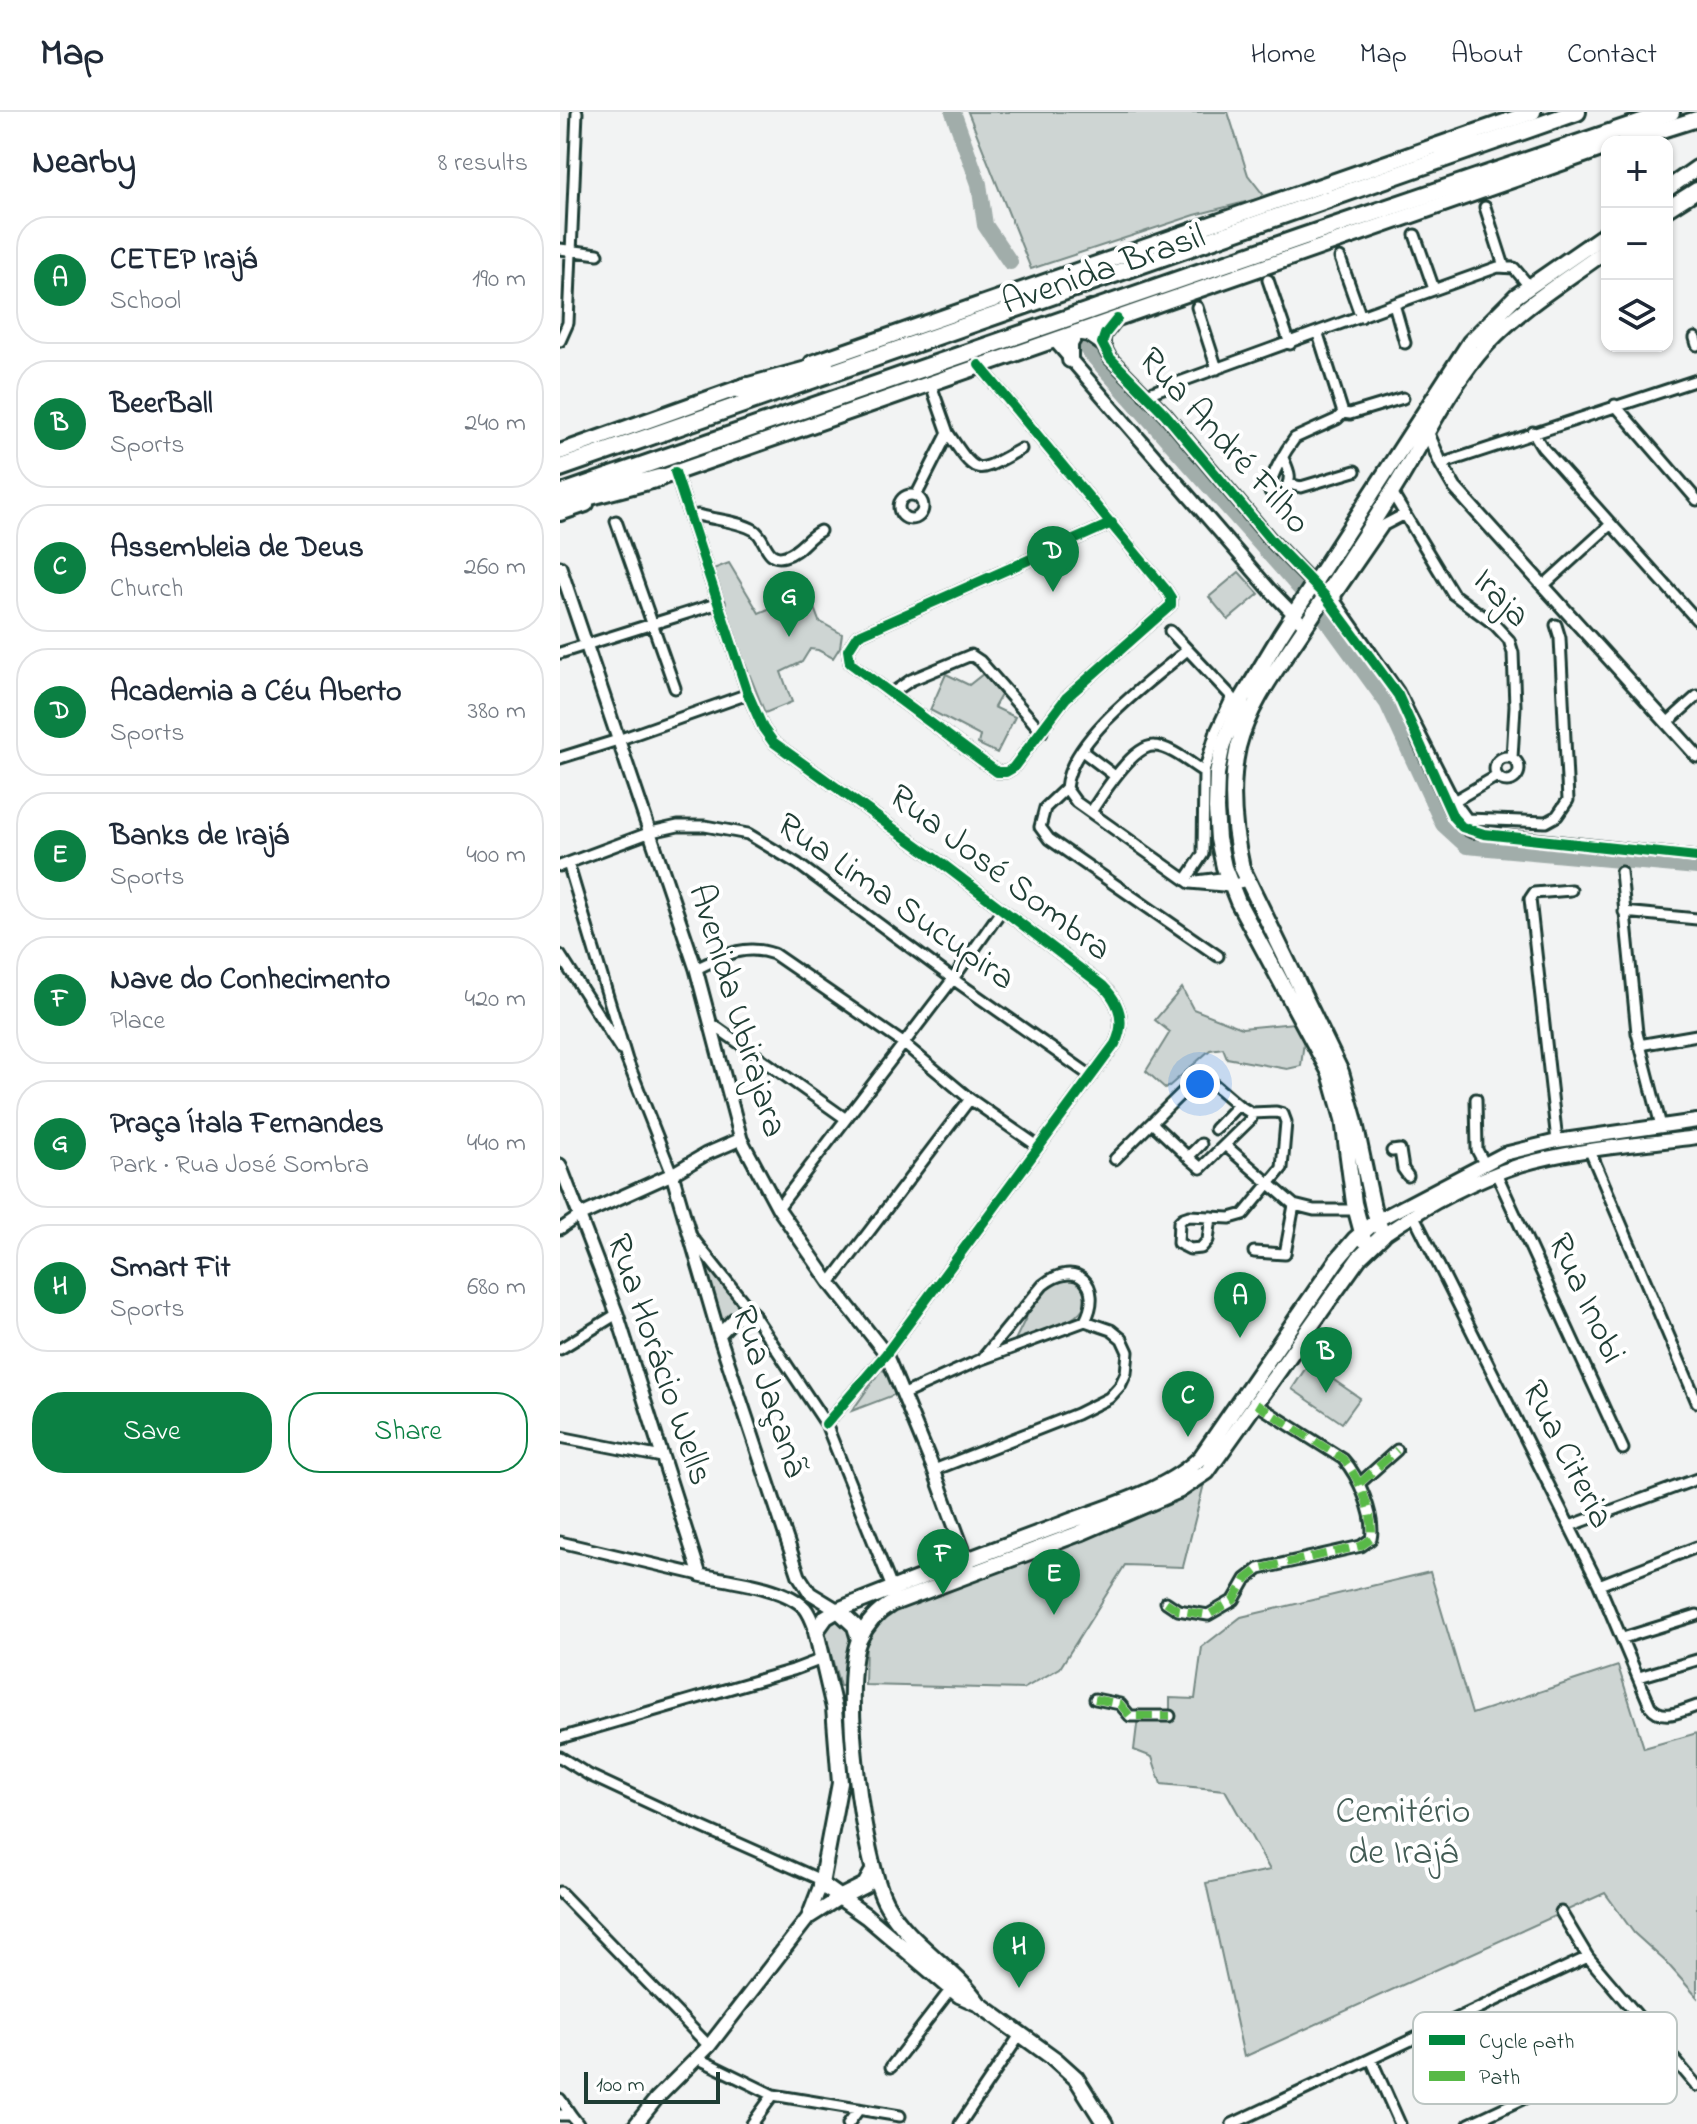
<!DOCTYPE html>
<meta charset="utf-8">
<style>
body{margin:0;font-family:"Indie Flower",sans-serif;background:#f6f6f7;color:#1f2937}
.controls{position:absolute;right:24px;top:24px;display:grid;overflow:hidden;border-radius:16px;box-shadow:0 2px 6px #0004}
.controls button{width:72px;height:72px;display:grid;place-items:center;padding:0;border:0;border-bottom:2px solid #e0e1e3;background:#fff;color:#1f2937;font:40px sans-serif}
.scale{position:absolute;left:24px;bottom:20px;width:136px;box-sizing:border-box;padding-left:8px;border:4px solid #1f3d34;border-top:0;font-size:22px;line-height:28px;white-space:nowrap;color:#1f3d34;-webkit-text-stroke:6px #fff;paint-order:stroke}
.you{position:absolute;left:640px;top:972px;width:28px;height:28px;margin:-20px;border:6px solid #fff;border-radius:50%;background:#1a73e8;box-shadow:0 0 0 12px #1a73e833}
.badge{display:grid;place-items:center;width:52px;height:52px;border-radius:50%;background:#0b8043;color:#fff;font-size:26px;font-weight:700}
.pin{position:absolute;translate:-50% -66px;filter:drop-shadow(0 2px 4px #0008)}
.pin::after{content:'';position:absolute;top:42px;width:28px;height:24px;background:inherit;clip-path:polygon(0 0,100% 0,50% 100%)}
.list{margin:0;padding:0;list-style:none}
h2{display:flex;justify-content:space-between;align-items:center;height:104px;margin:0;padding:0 32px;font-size:34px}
h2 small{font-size:26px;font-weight:400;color:#747a83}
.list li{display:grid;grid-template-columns:52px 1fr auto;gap:24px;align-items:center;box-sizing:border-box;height:128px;margin:0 16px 16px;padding:0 16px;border:2px solid #e0e1e3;border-radius:32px}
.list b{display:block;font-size:30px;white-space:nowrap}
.list p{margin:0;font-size:26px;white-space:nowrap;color:#747a83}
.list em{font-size:26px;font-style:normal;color:#747a83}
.actions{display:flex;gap:16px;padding:24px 32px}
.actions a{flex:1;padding:18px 0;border:2px solid #0b8043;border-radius:32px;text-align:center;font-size:28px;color:#0b8043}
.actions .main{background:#0b8043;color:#fff}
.icon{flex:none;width:44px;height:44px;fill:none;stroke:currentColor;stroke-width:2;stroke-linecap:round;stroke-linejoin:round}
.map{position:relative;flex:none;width:1137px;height:2012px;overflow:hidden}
header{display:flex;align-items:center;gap:48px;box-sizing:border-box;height:112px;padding:0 40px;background:#fff;border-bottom:2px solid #e0e1e3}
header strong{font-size:38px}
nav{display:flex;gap:44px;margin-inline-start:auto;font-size:28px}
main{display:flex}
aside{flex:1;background:#fff}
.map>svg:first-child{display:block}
.green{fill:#ced5d3;stroke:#768984;stroke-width:2}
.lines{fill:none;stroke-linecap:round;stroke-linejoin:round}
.river{stroke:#a1adaa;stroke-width:16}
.minor-casing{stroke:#1f3d34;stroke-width:15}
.tertiary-casing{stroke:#1f3d34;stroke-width:17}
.secondary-casing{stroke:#1f3d34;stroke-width:18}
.primary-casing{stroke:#1f3d34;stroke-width:20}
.trunk-casing{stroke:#1f3d34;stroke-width:20}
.motorway-casing{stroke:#1f3d34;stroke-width:22}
.minor{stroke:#fff;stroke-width:9}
.tertiary{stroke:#fff;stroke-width:11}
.secondary{stroke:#fff;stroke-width:12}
.primary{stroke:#fff;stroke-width:14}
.trunk{stroke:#fff;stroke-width:14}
.motorway{stroke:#fff;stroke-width:16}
.quiet{stroke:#58b947;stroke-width:8;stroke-dasharray:16 8;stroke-linecap:butt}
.cycleway-casing{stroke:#fff;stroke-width:15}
.cycleway{stroke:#00873e;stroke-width:10}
.labels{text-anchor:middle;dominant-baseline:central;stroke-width:8;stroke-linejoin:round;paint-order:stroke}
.street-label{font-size:36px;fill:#1f3d34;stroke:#fff}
.park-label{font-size:36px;fill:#425b54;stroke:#fff}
.key{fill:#fff;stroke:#bcc5c2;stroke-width:2}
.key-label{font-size:22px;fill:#1f3d34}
</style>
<header>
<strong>Map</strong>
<nav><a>Home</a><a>Map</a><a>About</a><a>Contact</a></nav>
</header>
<main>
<aside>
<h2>Nearby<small>8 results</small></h2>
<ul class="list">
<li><span class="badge">A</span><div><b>CETEP Irajá</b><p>School</p></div><em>190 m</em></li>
<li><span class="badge">B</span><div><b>BeerBall</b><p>Sports</p></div><em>240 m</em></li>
<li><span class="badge">C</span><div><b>Assembleia de Deus</b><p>Church</p></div><em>260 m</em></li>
<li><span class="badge">D</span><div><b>Academia a Céu Aberto</b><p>Sports</p></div><em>380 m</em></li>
<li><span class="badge">E</span><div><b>Banks de Irajá</b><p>Sports</p></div><em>400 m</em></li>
<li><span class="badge">F</span><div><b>Nave do Conhecimento</b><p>Place</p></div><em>420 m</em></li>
<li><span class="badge">G</span><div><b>Praça Ítala Fernandes</b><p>Park · Rua José Sombra</p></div><em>440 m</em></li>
<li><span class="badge">H</span><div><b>Smart Fit</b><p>Sports</p></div><em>680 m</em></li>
</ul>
<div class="actions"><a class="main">Save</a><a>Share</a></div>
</aside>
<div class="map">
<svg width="1137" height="2012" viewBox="0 0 1137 2012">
<rect width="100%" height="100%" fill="#f2f3f3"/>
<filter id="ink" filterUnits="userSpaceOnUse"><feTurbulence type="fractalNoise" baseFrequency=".0125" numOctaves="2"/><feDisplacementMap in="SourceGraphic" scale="16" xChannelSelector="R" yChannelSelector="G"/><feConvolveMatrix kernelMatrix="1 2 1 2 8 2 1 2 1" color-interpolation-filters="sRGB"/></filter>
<g filter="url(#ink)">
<!-- green -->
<path class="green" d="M408 0H668L688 63 705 85 635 103 471 157Z
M169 451 199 501 248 480 259 509 282 522 280 535 273 546 258 538 250 537 242 550 221 560 232 590 205 601 176 529 153 457Z
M679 460 699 482 668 508 649 485Z
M386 562 409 573 423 562 441 583 434 595 455 605 437 641 418 632 420 624 370 598Z
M622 876 633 897 682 916 734 911 744 929 741 954 727 957 667 946 663 936 650 938 606 977 586 959 610 920 595 908Z
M146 1152 185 1202 167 1206 162 1214Z
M504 1167 518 1169C547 1208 483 1217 455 1228 468 1203 476 1177 504 1167Z
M749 1251 800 1286 782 1311 732 1277Z
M321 1258 332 1261 339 1281 292 1299Z
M646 1364 623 1455 565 1453 500 1556 463 1577 305 1573 306 1529 324 1498Z
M870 1460 912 1602 1058 1554 1084 1636 1137 1621V1885L1106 1850 1074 1821 1045 1781 684 1945 646 1771 710 1758 665 1678 601 1672 592 1645 574 1638 578 1605 610 1604V1586L635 1587 642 1535 681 1505Z
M277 1504 296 1524 288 1574H280L263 1515Z"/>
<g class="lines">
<!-- river -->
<path class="river" d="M393 0 419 72 425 113 450 150
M527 237 743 480
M766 507 827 591 883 712 907 734 1137 755"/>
<!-- minor casing -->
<g class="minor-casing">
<path id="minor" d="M925 95 944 154
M855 123 874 177
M0 137 38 142
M780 146 801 205
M708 168 730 232
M834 192 938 155 954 156 969 174
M637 195 657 257
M1135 226 1137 233
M0 229 8 211 17 0
M419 253 606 478 611 486V493L506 586 453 656 446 660H437L290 551 288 538 297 524 552 411
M584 283 834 192 845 231
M1055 293 1137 388
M783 301 790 302 843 286
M973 320 982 335 1137 508
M388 321C418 366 415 362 461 337
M723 346C729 359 733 367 724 379L712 382 709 378C712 361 725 339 735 326L777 307 783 301 758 222
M881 352 1137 268
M115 360 188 582 203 616 213 630 380 750 543 874C560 891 566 910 555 932L326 1242 266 1312
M729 372 741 375 795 359
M832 381 893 482 935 513 949 528 953 541 955 594 952 646
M339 395a12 12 0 1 1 24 0a12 12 0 1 1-24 0Z
M356 384 388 321 370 270
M845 402 824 413 776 483V490L838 579 894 689 907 707 986 710 997 704 1008 688 1000 526 996 513
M131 405 138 403C156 408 178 409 194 418 206 425 205 450 225 444 240 440 247 425 260 419
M56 409 115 576
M983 474 1050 413
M610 519 672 585 656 619 644 660 643 742 626 768
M626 539C590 569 510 627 506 676L485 696 480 715 489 727 658 844
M0 541 159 491
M332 581 351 568 411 543 420 549 482 620
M1107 611 1137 584
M857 627 893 705 902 715 912 720 1137 745
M522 639 555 664
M935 657a12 12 0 1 1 24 0a12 12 0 1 1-24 0Z
M0 646 58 628 188 582
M506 676 516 690 630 771 663 774 688 769
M894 689 937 664
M531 700C542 683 573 633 594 634 610 634 631 652 644 660
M8 751 67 948 112 1062
M0 754 91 720 118 714H145L188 722 238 752 393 867 531 964
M1061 760 1077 921 1101 1014
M637 769 661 766
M1064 800 1137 807
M0 843 61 938
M136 857C163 844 184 831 214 842L343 931 410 987 479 1035
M152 912 286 1007
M1079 933 1137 923
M916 987 917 1038 924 1051
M592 1011 628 1045
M997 1029 970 787 974 781 1011 778
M641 1032 628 1045 641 1056 691 1007V1001
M666 1034 734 1093 754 1098H796
M832 1039 840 1038 843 1057 848 1064
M1030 1039 1137 1290
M555 1047 639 964H644L678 993
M936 1061 1063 1337
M218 1096 393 867 441 799
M854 1104 1039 1473 1090 1594C1102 1610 1121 1599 1137 1594
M651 1105 648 1128 641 1136 630 1137 618 1131 619 1110 623 1106 629 1104 670 1106 684 1102 722 1056 726 1010 723 1002 716 1000 691 1001 678 993 655 1017
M0 1117 19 1104
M131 1124 193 1202 266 1312 332 1476
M694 1140 725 1142 734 1093
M270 1171 410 987
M0 1237 57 1202
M422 1247 483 1173C516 1146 544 1173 525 1209
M344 1282 422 1247 525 1209 551 1218 562 1227 568 1240 566 1261 560 1274 549 1286 517 1302 374 1358
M0 1325 102 1345
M800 1371 837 1338
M1010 1414 1137 1367
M0 1430 140 1463
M1039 1473 1137 1435
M606 1490 618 1498 648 1503 674 1488 686 1467 699 1457 801 1434 811 1427C816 1405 798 1363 783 1347L696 1292
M1063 1526 1137 1503
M1079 1565 1137 1548
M535 1587 560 1592 570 1604H610
M0 1626 233 1558 262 1547
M0 1645 29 1663 126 1708 261 1768
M0 1780 149 1934
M1001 1800 1028 1845 1137 1974
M137 1946 213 1983 340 2004
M811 1947 840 2012
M331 1955 391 1877
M0 1987 11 2003
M0 2003H11L18 2012
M192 2012 213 1983
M288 2012 299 1997
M400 2012 460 1923
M672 2012 1028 1845
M909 2012 1076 1934"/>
</g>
<!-- tertiary casing -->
<g class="tertiary-casing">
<path id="tertiary" d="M557 207 545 222 542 231 550 246 605 302 710 427 765 484
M494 228 710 478 745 514
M866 317 881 352 895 376 1137 644
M0 455 136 857 181 1027 218 1096 270 1171 326 1242 374 1358 412 1462
M0 1053 57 1202 140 1463C169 1469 224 1474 245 1496 250 1502 253 1511 256 1519
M112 1062 159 1223 239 1464 250 1481 278 1498
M19 1104 112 1062 146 1042 181 1027
M159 1223 174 1207 193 1202"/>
</g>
<!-- secondary casing -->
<g class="secondary-casing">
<path id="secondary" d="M816 1109 944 1042 997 1029 1137 1009
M823 1123C864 1095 913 1068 960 1053 1016 1036 1079 1033 1137 1025
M248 1806 261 1772
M76 2012 96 1987 149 1934 248 1806 281 1785"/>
</g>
<!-- primary casing -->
<g class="primary-casing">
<path id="primary" d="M1107 77 1137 56
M1107 97 1137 78
M804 1128 794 1091 783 1007 770 961 678 790 664 755 658 727 656 697 657 662 663 632 682 587 721 522 910 230 956 184 1047 121
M278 1498 295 1514 299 1528
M281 1785 305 1773 313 1759
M419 1892C393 1855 349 1832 327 1793 302 1751 280 1573 299 1528 306 1513 317 1500 331 1492L520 1421 620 1378 647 1360 799 1146 823 1123 813 1096 794 1006 781 960 682 756C673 716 669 676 678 635 689 591 722 550 746 513 775 469 804 425 832 380 863 331 888 275 927 232 962 194 1006 168 1047 138
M545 2012 516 1966 496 1948 419 1892 399 1883 306 1804 261 1772 280 1671 274 1596 256 1519 266 1505 278 1498C352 1468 428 1440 503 1412 547 1395 608 1379 641 1345L777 1148 795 1127 816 1109"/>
</g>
<!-- trunk casing -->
<g class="trunk-casing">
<path id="trunk" d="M1064 30 1137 7
M510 248V232L517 220 529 222 542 231
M252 251 973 0
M0 340 187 273
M91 369 1047 35
M0 401 26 392"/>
</g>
<!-- motorway casing -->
<g class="motorway-casing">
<path id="motorway" d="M884 40 913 22
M178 277 265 253
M0 356 1017 0
M0 382 739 126 1111 0
M0 392 99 366"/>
</g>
<!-- minor -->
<use href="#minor" class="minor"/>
<!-- tertiary -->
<use href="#tertiary" class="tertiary"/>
<!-- secondary -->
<use href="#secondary" class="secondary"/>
<!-- primary -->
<use href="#primary" class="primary"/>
<!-- trunk -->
<use href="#trunk" class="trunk"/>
<!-- motorway -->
<use href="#motorway" class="motorway"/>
<!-- quiet -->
<path class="quiet" d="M800 1371 837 1338
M606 1490 618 1498 648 1503 674 1488 686 1467 699 1457 801 1434 811 1427C816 1405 798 1363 783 1347L696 1292
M535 1587 560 1592 570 1604H610"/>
<!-- cycleway casing -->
<g class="cycleway-casing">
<path id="cycleway" d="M557 207 545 222 542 231 550 246 605 302 710 427 765 484 838 583 893 705 902 715 924 722 1137 745
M419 253 606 478 611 486V493L506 586 453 656 446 660H437L290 551 288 538 297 524 552 411
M115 360 188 582 203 616 213 630 380 750 543 874C560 891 566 910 555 932L326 1242 266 1312"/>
</g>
<!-- cycleway -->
<use href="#cycleway" class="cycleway"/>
</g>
</g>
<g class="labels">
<!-- street labels -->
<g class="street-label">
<text transform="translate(544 159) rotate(-19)">Avenida Brasil</text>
<text transform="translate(663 330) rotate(48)">Rua André Filho</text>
<text transform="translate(940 487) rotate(47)">Iraja</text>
<text transform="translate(439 762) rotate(37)">Rua José Sombra</text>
<text transform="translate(335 791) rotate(35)">Rua Lima Sucupira</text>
<text transform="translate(176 899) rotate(73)">Avenida Ubirajara</text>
<text transform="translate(1025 1187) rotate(65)">Rua Inobi</text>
<text transform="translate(98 1248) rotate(71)">Rua Horácio Wells</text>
<text transform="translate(208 1280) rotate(72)">Rua Jaçanã</text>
<text transform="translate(1006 1343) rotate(63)">Rua Citeria</text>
</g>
<!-- park labels -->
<g class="park-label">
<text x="843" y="1701">Cemitério<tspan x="843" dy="41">de Irajá</tspan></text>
</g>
</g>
<!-- legend -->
<rect x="853" y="1900" width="264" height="92" rx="12" class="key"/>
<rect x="869" y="1923" width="36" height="10" fill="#00873e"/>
<rect x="869" y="1959" width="36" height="10" fill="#58b947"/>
<g class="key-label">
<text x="919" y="1936">Cycle path</text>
<text x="919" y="1972">Path</text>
</g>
</svg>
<div class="controls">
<button>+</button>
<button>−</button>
<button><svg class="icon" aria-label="layers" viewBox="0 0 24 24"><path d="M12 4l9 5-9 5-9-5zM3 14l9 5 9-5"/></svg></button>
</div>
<div class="scale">100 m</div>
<div class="you"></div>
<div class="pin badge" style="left:680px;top:1226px">A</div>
<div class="pin badge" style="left:766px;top:1281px">B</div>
<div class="pin badge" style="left:628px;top:1325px">C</div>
<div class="pin badge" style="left:493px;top:480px">D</div>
<div class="pin badge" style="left:494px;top:1503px">E</div>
<div class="pin badge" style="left:383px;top:1483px">F</div>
<div class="pin badge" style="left:229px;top:525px">G</div>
<div class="pin badge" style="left:459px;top:1876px">H</div>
</div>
</main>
